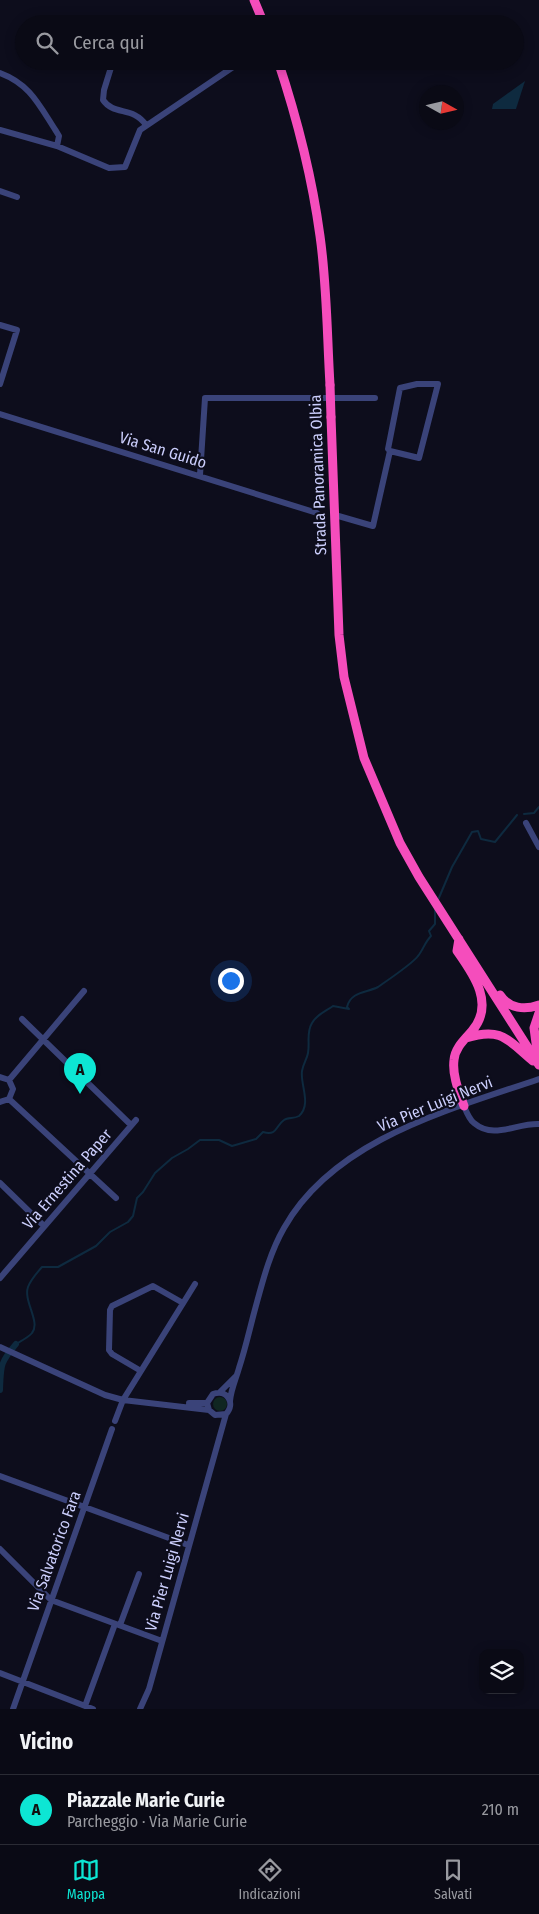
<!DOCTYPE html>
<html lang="it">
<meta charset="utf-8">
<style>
body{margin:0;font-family:"Fira Sans Condensed",sans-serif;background:#181822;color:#f1f3f6}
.controls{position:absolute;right:15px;bottom:15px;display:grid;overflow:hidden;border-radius:10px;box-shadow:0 2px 12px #0003}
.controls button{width:45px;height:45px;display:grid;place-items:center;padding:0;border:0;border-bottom:1px solid #2a2b34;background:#0a0a15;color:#f1f3f6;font:25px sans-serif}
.compass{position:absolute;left:419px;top:85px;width:45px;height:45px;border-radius:50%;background:#0a0a15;box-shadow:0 2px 12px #0003;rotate:98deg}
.you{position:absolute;left:230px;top:980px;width:18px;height:18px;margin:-12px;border:4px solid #fff;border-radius:50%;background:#1a73e8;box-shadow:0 0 0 8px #1a73e833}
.badge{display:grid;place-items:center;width:32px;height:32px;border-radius:50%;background:#0de6d4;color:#111;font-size:16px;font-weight:700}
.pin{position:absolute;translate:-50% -41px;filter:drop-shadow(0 1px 2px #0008)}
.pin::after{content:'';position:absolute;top:26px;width:18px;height:15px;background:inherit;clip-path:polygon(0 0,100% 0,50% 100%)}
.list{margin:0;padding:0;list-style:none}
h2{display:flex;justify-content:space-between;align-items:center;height:65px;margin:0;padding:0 20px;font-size:21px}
h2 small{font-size:16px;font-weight:400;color:#999aa0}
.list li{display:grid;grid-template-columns:32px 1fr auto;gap:15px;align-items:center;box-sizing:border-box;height:70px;padding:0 20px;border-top:1px solid #2a2b34}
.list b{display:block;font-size:19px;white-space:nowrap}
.list p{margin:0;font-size:16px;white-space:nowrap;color:#999aa0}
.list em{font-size:16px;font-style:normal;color:#999aa0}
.icon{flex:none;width:28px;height:28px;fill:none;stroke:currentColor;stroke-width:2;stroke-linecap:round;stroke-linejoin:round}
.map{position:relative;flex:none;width:539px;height:1709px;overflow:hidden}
.search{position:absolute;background:#0a0a15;box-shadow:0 2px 12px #0003;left:15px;right:15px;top:15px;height:55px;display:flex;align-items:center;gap:12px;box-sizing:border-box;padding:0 18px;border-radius:28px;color:#999aa0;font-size:19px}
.sheet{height:135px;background:#0a0a15}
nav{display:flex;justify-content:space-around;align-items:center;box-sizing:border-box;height:70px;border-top:1px solid #2a2b34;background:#0a0a15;font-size:14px;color:#999aa0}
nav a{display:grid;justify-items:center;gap:2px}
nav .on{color:#0de6d4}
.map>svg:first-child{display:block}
.green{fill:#102621}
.water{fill:#0e2a3f}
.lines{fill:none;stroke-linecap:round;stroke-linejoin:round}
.stream{stroke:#0e2a3f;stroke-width:2}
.canal{stroke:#0e2a3f;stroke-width:6}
.minor{stroke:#3a4379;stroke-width:6}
.highway{stroke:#f54dbc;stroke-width:9}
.highway-bridge{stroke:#f54dbc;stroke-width:9}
.labels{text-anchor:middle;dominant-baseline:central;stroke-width:4.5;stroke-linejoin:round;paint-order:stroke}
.street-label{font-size:16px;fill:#cbcefc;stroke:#0d0d1c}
</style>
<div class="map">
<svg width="539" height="1709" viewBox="0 0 539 1709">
<rect width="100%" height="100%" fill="#0d0d1c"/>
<!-- green -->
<path class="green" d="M213 1404a7 7 0 1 1 14 0a7 7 0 1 1-14 0Z"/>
<!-- water -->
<path class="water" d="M525 81 516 109H492L493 104Z"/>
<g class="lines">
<!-- stream -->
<path class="stream" d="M524 814 534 813 539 807
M438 900 452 867 472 832 478 831 481 839 495 842 517 815
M16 1344C21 1341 29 1337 32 1333 41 1322 23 1301 28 1287 31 1279 37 1273 42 1267H58L96 1246 110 1232 128 1222 133 1216 137 1198 143 1192 155 1173 172 1158 188 1149 200 1140H219L232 1146 256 1139 263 1132C278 1136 275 1126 284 1120 288 1117 294 1119 299 1116 312 1104 300 1085 302 1071 303 1064 307 1059 308 1053 310 1042 306 1033 312 1023 317 1014 326 1011 333 1006L349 1009 347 1007C351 991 367 993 378 987 388 980 412 964 418 956 423 950 425 942 431 936L429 931 435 924V909"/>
<!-- canal -->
<path class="canal" d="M0 1390C1 1365 0 1363 16 1344"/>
<!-- minor -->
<path class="minor" d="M113 61 104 90 103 100C114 116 133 106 146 125
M0 73C30 84 39 105 56 131L59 136 57 146
M0 130 57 146 109 168 125 167 140 130 242 61
M0 191 17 197
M0 325 17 330 0 384
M0 414 317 513
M200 475 205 398H375
M335 515 373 526 390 451 388 449 400 388 417 384H438L419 458 390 451
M526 823 539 847
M22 1019 131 1125
M0 1077 9 1080 13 1089 9 1099 0 1102
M9 1080 84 991
M9 1099 116 1198
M464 1106C466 1111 469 1119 474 1123 494 1140 516 1123 539 1124
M0 1183 44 1226
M0 1278 136 1120
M0 1347 105 1395 123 1400 209 1410
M141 1371 112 1354 109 1350 110 1310 112 1306 153 1286 183 1303
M220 1392 235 1377
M230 1401C231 1389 236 1379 239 1368 245 1350 249 1332 254 1313 262 1284 269 1254 284 1228 334 1139 449 1110 539 1079
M189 1403H207
M115 1421 123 1400 195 1284
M0 1476 188 1545
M0 1549 51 1600 162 1641
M120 1625 139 1574
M0 1673 93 1709
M85 1706 115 1624
M13 1709 112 1429
M140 1709 149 1689 226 1414C236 1403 227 1389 213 1394L207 1403 209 1410 215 1415 226 1414"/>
<!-- highway -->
<path class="highway" d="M254 0 264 24
M278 61C297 118 312 177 320 236 327 285 327 335 330 385
M331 417 339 635 344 677 364 758 400 843 419 877 539 1065
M459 939 457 951C474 975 495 1004 472 1031 464 1040 455 1048 454 1060 452 1075 459 1092 464 1106
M500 995C509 1009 525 1010 539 1005
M466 1038C501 1027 507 1039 533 1061
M538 1058 534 1028 539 1013"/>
<!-- highway-bridge -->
<path class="highway-bridge" d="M330 385 331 417"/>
</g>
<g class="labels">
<!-- street labels -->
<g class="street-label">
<text transform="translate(163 450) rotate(17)">Via San Guido</text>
<text transform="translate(318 475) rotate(-92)">Strada Panoramica Olbia</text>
<text transform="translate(435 1104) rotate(-22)">Via Pier Luigi Nervi</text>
<text transform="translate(67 1179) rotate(-49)">Via Ernestina Paper</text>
<text transform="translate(54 1551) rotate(-70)">Via Salvatorico Fara</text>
<text transform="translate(167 1572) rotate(-74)">Via Pier Luigi Nervi</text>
</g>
</g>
</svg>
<div class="controls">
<button><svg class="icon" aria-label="layers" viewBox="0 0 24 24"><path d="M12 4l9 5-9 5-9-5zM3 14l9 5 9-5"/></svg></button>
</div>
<svg class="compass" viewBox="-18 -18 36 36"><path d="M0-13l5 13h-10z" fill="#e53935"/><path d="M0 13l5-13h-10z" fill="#999aa0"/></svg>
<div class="you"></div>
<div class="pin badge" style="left:80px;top:1094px">A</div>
<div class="search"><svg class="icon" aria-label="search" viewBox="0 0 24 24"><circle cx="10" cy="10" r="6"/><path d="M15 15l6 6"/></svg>Cerca qui</div>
</div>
<section class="sheet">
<h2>Vicino<small></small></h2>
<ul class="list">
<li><span class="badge">A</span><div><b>Piazzale Marie Curie</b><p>Parcheggio · Via Marie Curie</p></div><em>210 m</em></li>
</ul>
</section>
<nav>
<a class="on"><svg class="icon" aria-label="map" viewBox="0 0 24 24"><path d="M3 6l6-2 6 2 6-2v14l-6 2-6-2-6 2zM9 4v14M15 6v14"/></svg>Mappa</a>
<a><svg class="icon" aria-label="directions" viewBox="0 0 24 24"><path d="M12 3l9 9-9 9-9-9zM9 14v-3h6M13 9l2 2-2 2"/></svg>Indicazioni</a>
<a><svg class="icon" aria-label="saved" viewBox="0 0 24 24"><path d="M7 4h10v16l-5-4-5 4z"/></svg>Salvati</a>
</nav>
